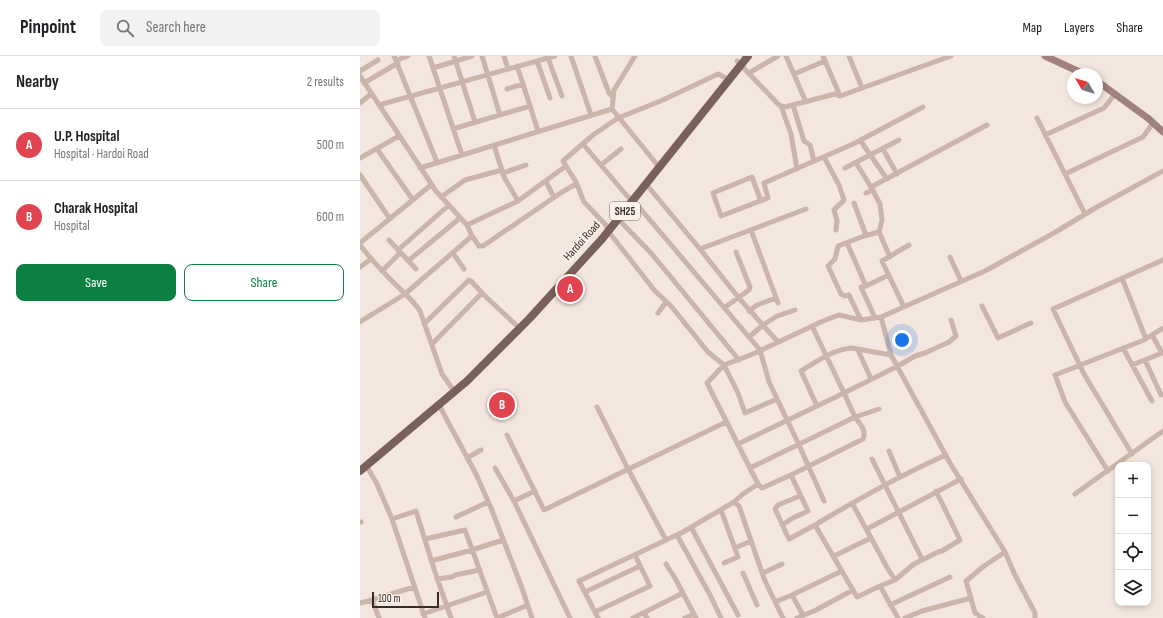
<!DOCTYPE html>
<meta charset="utf-8">
<style>
body{margin:0;font-family:"Sofia Sans Condensed",sans-serif;background:#f2f2f2;color:#202124}
.controls{position:absolute;right:12px;bottom:12px;display:grid;overflow:hidden;border-radius:8px;box-shadow:0 2px 6px #0003}
.controls button{width:36px;height:36px;display:grid;place-items:center;padding:0;border:0;border-bottom:1px solid #e0e0e0;background:#fff;color:#202124;font:20px sans-serif}
.compass{position:absolute;left:707px;top:12px;width:36px;height:36px;border-radius:50%;background:#fff;box-shadow:0 2px 6px #0003;rotate:308deg}
.scale{position:absolute;left:12px;bottom:10px;width:67px;box-sizing:border-box;padding-left:4px;border:2px solid #382c29;border-top:0;font-size:11px;line-height:14px;white-space:nowrap;color:#382c29;-webkit-text-stroke:3px #faf1eb;paint-order:stroke}
.you{position:absolute;left:542px;top:284px;width:14px;height:14px;margin:-10px;border:3px solid #fff;border-radius:50%;background:#1a73e8;box-shadow:0 0 0 6px #1a73e833}
.badge{display:grid;place-items:center;width:26px;height:26px;border-radius:50%;background:#0b8043;color:#fff;font-size:13px;font-weight:700}
.pin{position:absolute;translate:-50% -50%;border:2px solid #fff;box-shadow:0 1px 4px #0006}
.list{margin:0;padding:0;list-style:none}
h2{display:flex;justify-content:space-between;align-items:center;height:52px;margin:0;padding:0 16px;font-size:17px}
h2 small{font-size:13px;font-weight:400;color:#757577}
.list li{display:grid;grid-template-columns:26px 1fr auto;gap:12px;align-items:center;box-sizing:border-box;height:72px;padding:0 16px;border-top:1px solid #e0e0e0}
.list b{display:block;font-size:15px;white-space:nowrap}
.list p{margin:0;font-size:13px;white-space:nowrap;color:#757577}
.list em{font-size:13px;font-style:normal;color:#757577}
.actions{display:flex;gap:8px;padding:12px 16px}
.actions a{flex:1;padding:9px 0;border:1px solid #0b8043;border-radius:8px;text-align:center;font-size:14px;color:#0b8043}
.actions .main{background:#0b8043;color:#fff}
.icon{flex:none;width:22px;height:22px;fill:none;stroke:currentColor;stroke-width:2;stroke-linecap:round;stroke-linejoin:round}
.map{position:relative;flex:none;width:803px;height:562px;overflow:hidden}
header{display:flex;align-items:center;gap:24px;box-sizing:border-box;height:56px;padding:0 20px;background:#fff;border-bottom:1px solid #e0e0e0}
header strong{font-size:19px}
nav{display:flex;gap:22px;margin-inline-start:auto;font-size:14px}
.search{width:280px;height:36px;background:#f2f2f2;display:flex;align-items:center;gap:10px;box-sizing:border-box;padding:0 14px;border-radius:8px;color:#757577;font-size:15px}
main{display:flex}
aside{flex:1;background:#fff}
.map>svg:first-child{display:block}
.lines{fill:none;stroke-linecap:round;stroke-linejoin:round}
.street{stroke:#cbb4a9;stroke-width:5}
.secondary{stroke:#9f827b;stroke-width:7}
.primary{stroke:#7a605a;stroke-width:8}
.labels{text-anchor:middle;dominant-baseline:central;stroke-width:3.5;stroke-linejoin:round;paint-order:stroke}
.shield{fill:#faf1eb;stroke:#726763;stroke-width:1}
.shield-label{font-size:11px;font-weight:bold;fill:#382c29}
.street-label{font-size:12px;fill:#382c29;stroke:#faf1eb}
</style>
<header>
<strong>Pinpoint</strong>
<div class="search"><svg class="icon" aria-label="search" viewBox="0 0 24 24"><circle cx="10" cy="10" r="6"/><path d="M15 15l6 6"/></svg>Search here</div>
<nav><a>Map</a><a>Layers</a><a>Share</a></nav>
</header>
<main>
<aside>
<h2>Nearby<small>2 results</small></h2>
<ul class="list">
<li><span class="badge" style="background:#e0444e">A</span><div><b>U.P. Hospital</b><p>Hospital · Hardoi Road</p></div><em>500 m</em></li>
<li><span class="badge" style="background:#e0444e">B</span><div><b>Charak Hospital</b><p>Hospital</p></div><em>600 m</em></li>
</ul>
<div class="actions"><a class="main">Save</a><a>Share</a></div>
</aside>
<div class="map">
<svg width="803" height="562" viewBox="0 0 803 562">
<rect width="100%" height="100%" fill="#f3e6de"/>
<g class="lines">
<!-- street -->
<path class="street" d="M34 0 77 106
M69 0 102 99
M94 0 115 66
M122 0 140 59
M144 0 148 13
M211 0 231 59
M235 0 249 37 253 41
M275 0 254 34 252 53 299 111
M426 0 446 46
M463 0 480 40
M489 0 502 32
M188 2 202 40
M37 4 48 0
M177 5 190 42
M377 5 419 49 425 51 475 38 480 40 591 0
M157 10 163 28
M73 12 112 0
M0 15 18 4
M389 17 418 0
M434 18 465 5
M0 20 76 135 107 169 112 180 45 238 0 266
M364 21 358 18 303 44 258 62 233 79 203 105 216 126 224 146 246 169 248 175 295 235 311 250 348 296 364 309 378 337 385 357 417 343
M4 27 38 7
M147 33 163 28 178 75
M0 47 11 38
M19 49 195 0
M433 49 444 85 450 89 454 105
M421 50 431 78 437 113
M677 62 725 158
M93 73 170 50
M685 79 744 52 755 38
M500 84 527 123
M223 88 268 141 273 144 400 294 409 326 439 389 464 445
M134 89 144 121 158 145
M17 93 53 144
M523 93 537 118
M464 101 479 129 484 144C481 148 477 150 474 154L477 165 476 174
M0 102 39 80
M496 107 511 131 520 148 522 164 519 176 530 201
M241 109 261 93
M60 112 252 53
M485 112 539 84
M143 117 166 109
M705 118 783 81 793 67
M0 119 30 163
M186 126 194 141
M286 128 340 193 378 241 418 286
M511 131 627 69
M506 137 513 134
M81 141 105 124 142 114
M401 145 392 121 353 137 361 160 408 142 404 127 493 88 563 51
M494 147 506 179
M258 163 291 197 379 304
M107 169 158 145 206 110
M391 174 418 247
M112 180 119 190H123L202 136 216 128
M29 184 56 213
M0 187 71 129
M487 187 506 230 501 231 515 262
M0 189C10 202 22 215 34 227 43 236 53 244 60 255L82 318 94 335
M340 193 446 153
M38 194 89 149
M93 197 104 213
M590 201 601 225
M48 205 100 162
M0 211 11 203
M22 215 40 197
M762 222 786 283
M506 230 529 219
M622 250 638 282 671 267
M544 251 522 205 549 189
M364 252 389 234 390 231 376 196
M389 255 397 249 416 242
M298 257 306 246
M521 261 531 299 590 407 645 496 655 519 675 557V562
M501 264 489 239 485 240 481 238 468 210 475 203 478 190 504 180 519 176
M64 268 109 224 111 225 124 239 156 269
M389 281 403 269 417 260 435 254
M72 288 122 237
M763 292 792 345
M498 294 511 323
M785 304 801 339 803 338
M772 309 802 297 792 279
M79 349 116 418 131 452 162 532 172 562
M457 350 441 315C456 306 474 293 492 292L531 299
M237 351 268 413 306 484
M147 379 184 454 366 366
M378 388 484 337 452 270
M529 395 540 421
M772 398 724 318 693 253 803 204
M107 402 121 394
M512 403 562 503
M6 409 17 428 32 463 56 455 74 513 91 562
M135 412 154 445 210 562
M390 412 495 361 484 337 538 310 555 300 565 297 589 286 596 280 591 264
M748 415 705 346 695 319 784 284 803 272
M398 428 402 432 431 419 503 383C507 375 500 368 495 361L519 353
M715 438 803 375
M440 440 418 449 415 453 429 483 455 469
M154 445 175 435
M374 446 379 450 405 525 423 562
M492 447 528 513 535 524
M361 454 378 501 364 507
M96 461 128 446
M32 463 65 562
M0 466H1
M422 469 433 462 448 455 431 419
M331 471 378 559
M507 473 601 423
M317 479 350 539 361 562
M65 483 105 474 137 562
M375 492 391 485
M474 500 511 482
M71 505 112 494 143 484
M306 508 315 522 336 562
M383 517 397 549
M403 517 422 508
M77 523 92 521 95 519 120 514
M520 530 535 524 554 508 578 496 582 495 600 484 576 435
M225 536 280 510
M432 539 443 559
M415 546 432 539 482 515
M0 547 12 544
M530 549 590 521
M235 556 290 530 275 499
M284 557 287 562
M63 558 127 536
M19 562 12 544 54 531
M137 562 168 549
M238 562 219 525 323 476 374 446 383 438 398 428 347 327 364 309 393 298 463 265 479 259 501 264 521 261 625 215 694 177 737 151 803 115
M273 562 323 537
M325 562 334 558
M437 562 456 554 493 534
M538 562 520 530 497 541 455 469C498 443 541 419 586 399
M545 562 562 555 611 542
M623 562 615 557 606 525 624 510 645 496"/>
<!-- secondary -->
<path class="secondary" d="M685 0 724 18
M737 25 789 63 803 76"/>
<!-- primary -->
<path class="primary" d="M0 415 107 325 169 263 242 183 388 0"/>
</g>
<g class="labels">
<!-- shield labels -->
<rect class="shield" x="250" y="146" width="30" height="18" rx="3"/>
<g class="shield-label">
<text x="265" y="155">SH25</text>
</g>
<!-- street labels -->
<g class="street-label">
<text transform="translate(222 185) rotate(-48)">Hardoi Road</text>
</g>
</g>
</svg>
<div class="controls">
<button>+</button>
<button>−</button>
<button><svg class="icon" aria-label="locate" viewBox="0 0 24 24"><circle cx="12" cy="12" r="6"/><path d="M12 2v4M12 18v4M2 12h4M18 12h4"/></svg></button>
<button><svg class="icon" aria-label="layers" viewBox="0 0 24 24"><path d="M12 4l9 5-9 5-9-5zM3 14l9 5 9-5"/></svg></button>
</div>
<svg class="compass" viewBox="-18 -18 36 36"><path d="M0-13l5 13h-10z" fill="#e53935"/><path d="M0 13l5-13h-10z" fill="#757577"/></svg>
<div class="scale">100 m</div>
<div class="you"></div>
<div class="pin badge" style="left:210px;top:233px;background:#e0444e">A</div>
<div class="pin badge" style="left:142px;top:349px;background:#e0444e">B</div>
</div>
</main>
